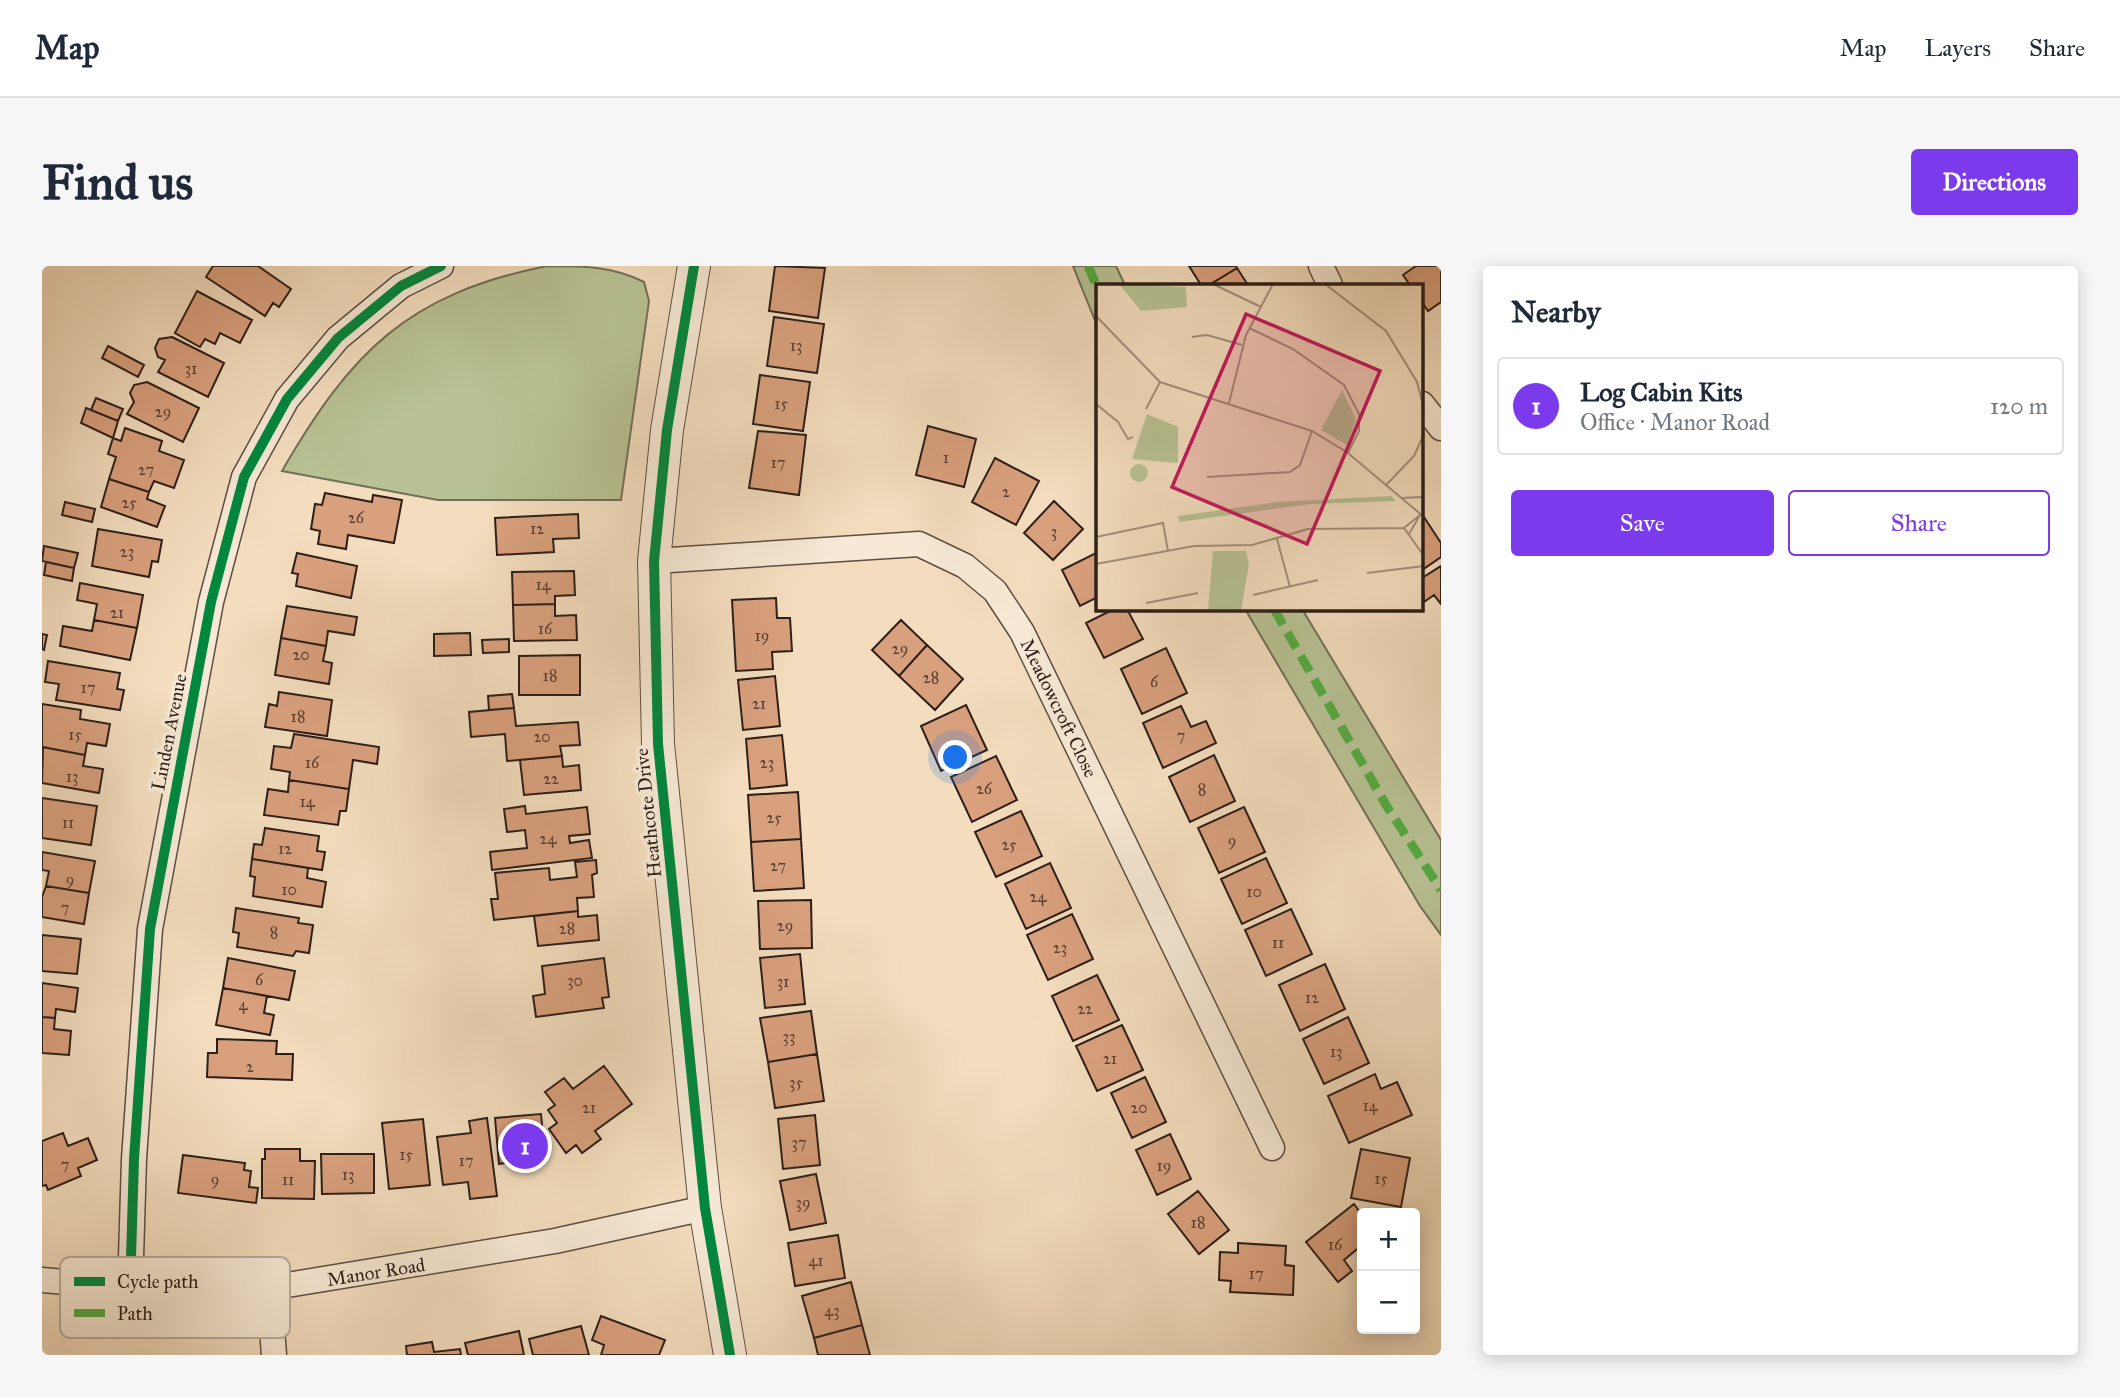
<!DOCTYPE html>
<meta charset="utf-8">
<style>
body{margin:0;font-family:"IM FELL Great Primer",serif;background:#f6f6f7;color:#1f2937}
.controls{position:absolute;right:21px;bottom:21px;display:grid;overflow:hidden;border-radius:7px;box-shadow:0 4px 18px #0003}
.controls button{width:63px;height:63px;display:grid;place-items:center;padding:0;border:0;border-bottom:2px solid #e0e1e3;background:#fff;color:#1f2937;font:35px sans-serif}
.you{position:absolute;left:914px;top:492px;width:24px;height:24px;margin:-18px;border:5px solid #fff;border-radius:50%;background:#1a73e8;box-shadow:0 0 0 10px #1a73e833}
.badge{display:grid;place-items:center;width:46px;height:46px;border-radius:50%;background:#7c3aed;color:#fff;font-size:23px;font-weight:700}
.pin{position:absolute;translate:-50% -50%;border:4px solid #fff;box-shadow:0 2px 7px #0006}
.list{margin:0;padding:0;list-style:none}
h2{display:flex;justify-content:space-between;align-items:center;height:91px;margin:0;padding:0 28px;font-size:30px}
h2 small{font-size:23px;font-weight:400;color:#747a83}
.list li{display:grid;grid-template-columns:46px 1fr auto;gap:21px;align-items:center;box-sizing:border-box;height:98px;margin:0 14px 14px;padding:0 14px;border:2px solid #e0e1e3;border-radius:7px}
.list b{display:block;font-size:26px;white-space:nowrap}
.list p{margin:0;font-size:23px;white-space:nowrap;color:#747a83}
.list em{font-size:23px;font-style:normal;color:#747a83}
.actions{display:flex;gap:14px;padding:21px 28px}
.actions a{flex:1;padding:16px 0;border:2px solid #7c3aed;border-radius:7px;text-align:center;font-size:24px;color:#7c3aed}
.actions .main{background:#7c3aed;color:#fff}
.map{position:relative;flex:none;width:1399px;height:1089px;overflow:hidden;border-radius:7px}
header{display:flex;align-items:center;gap:42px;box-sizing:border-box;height:98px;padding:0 35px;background:#fff;border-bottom:2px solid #e0e1e3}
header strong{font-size:33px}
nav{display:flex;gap:38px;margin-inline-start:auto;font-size:24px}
.intro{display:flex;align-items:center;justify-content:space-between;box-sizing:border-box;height:168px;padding:0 42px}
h1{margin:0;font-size:49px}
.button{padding:18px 32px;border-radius:7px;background:#7c3aed;color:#fff;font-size:24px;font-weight:700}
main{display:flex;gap:42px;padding:0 42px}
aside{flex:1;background:#fff;border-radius:7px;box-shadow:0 4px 18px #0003}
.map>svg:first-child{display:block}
.green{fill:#b8c294;stroke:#727056;stroke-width:2}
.building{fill:#d9a07d;stroke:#2c1e19;stroke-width:2}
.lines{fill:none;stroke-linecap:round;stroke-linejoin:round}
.minor-casing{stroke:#5e4e42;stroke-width:27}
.tertiary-casing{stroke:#5e4e42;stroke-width:34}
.minor{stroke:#f7e9d5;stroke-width:24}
.tertiary{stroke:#f7e9d5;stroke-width:32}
.quiet{stroke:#54aa42;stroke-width:9;stroke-dasharray:18 9;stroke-linecap:butt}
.cycleway-casing{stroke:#f7e9d5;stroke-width:15}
.cycleway{stroke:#00873e;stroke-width:10}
.labels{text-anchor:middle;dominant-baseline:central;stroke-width:7;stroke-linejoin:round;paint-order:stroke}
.number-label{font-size:16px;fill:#573e32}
.street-label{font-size:19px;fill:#2c1e19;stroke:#f7e9d5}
.inset-road{fill:none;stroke:#a3917c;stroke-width:2}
.view{fill:#c2185b;fill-opacity:0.15;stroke:#c2185b;stroke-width:3.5}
.inset-edge{fill:none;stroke:#2c1e19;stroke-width:3.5}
.key{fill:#f7e9d5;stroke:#baac9d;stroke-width:2}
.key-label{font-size:19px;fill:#2c1e19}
</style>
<header>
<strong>Map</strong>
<nav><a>Map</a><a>Layers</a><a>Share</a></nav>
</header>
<div class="intro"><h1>Find us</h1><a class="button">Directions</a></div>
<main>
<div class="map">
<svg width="1399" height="1089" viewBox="0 0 1399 1089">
<rect width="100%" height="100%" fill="#f3ddbe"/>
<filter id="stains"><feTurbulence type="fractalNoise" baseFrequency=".00286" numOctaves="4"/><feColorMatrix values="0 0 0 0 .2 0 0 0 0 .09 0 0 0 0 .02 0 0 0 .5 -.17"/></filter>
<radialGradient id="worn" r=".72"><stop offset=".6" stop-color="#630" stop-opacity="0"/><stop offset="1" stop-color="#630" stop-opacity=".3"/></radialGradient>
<!-- green -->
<path class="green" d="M505 0C540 0 571 0 602 16L607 35 579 234H396L240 205C309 86 365 28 505 0Z
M1031 0H1074L1083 19H1056V62Z
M1203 343H1260L1399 574V669L1378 640Z"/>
<!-- building -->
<path class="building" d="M171 0H216L249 23 237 41 231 37 223 50 164 11Z
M733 0 783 2 776 52 727 45Z
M1147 0H1194L1195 2 1167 19H1159Z
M1374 0H1399V36L1386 45 1380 36V19H1368L1361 9Z
M1195 2 1206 19H1167Z
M155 25 210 54 198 77 178 67 173 78 163 73 158 81 133 67Z
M732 51 782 58 775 107 725 100Z
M130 71 182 97 166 131 116 106 123 94 116 91 113 82 117 73Z
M66 80 102 99 96 111 60 92Z
M718 109 768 116 761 165 711 158Z
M105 116 157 142 141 176 85 148 92 136 88 127 92 119Z
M54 132 81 143 76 155 49 144Z
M44 142 76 155 71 172 39 157Z
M886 160 934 173 922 221 874 209Z
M83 162 120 175 117 185 142 194 132 222 112 215 107 226 67 213 74 191 66 188 71 172 79 175Z
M716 165 764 169 757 229 707 222Z
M953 192 997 215 974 259 930 236Z
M67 213 107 226 105 233 123 240 115 261 59 241Z
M283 227 330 236 331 229 360 234 352 277 306 269 304 283 276 278 278 265 269 263 273 238 280 239Z
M1012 235 1041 263 1011 294 982 267Z
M23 236 53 243 50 256 20 249Z
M536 248 537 272 511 273 512 286 455 289 453 252Z
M1380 248 1399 277V291L1380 304Z
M56 263 120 274 116 296 110 295 107 311 50 300Z
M2 280 36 287 32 302 0 295Z
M1056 286V331L1038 340 1020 304Z
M255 287 315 300 309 332 254 320 256 308 250 307Z
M4 296 32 302 30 315 2 309Z
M1399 300V338L1392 329 1382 336 1380 312Z
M532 305 533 329 513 330V338L471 339 470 306Z
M38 317 101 329 95 362 52 354 55 338 35 334Z
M734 332 735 352H748L750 385 730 386 731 403 694 405 690 334Z
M513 338V350L534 349 535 374 472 375 471 339Z
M245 340 315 351 312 369 286 365 284 380 239 372Z
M1072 343H1085L1101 373 1062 392 1044 357Z
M52 354 95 362 88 394 18 380 21 360 50 365Z
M859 354 885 379 857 410 830 384Z
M428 367 429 389 392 390V368Z
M0 368 5 369 2 384 0 383Z
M239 372 284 380 281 395 290 397 287 418 233 409Z
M467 373V386L441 387 440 374Z
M885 379 921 413 893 444 857 410Z
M1124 382 1145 427 1100 448 1079 403Z
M538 389V429H477V390Z
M6 395 78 407 75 423 82 424 78 444 14 434 17 418 3 416Z
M733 410 738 460 701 464 696 414Z
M237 426 290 434 285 470 223 461 227 438 235 440Z
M470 428 472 442 447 444 446 430Z
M0 438 39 444 38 453 68 458 64 480 45 477 43 489 0 481Z
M924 439 945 484 899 505 879 460Z
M1139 440 1149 461 1164 455 1174 477 1121 502 1101 457Z
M472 442 474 460 536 456 538 479 518 480 520 490 465 495 463 468 429 471 427 446Z
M252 468 337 481 335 498 311 494 307 523 247 514 248 506 229 503 232 480 249 482Z
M740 469 745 519 708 523 704 473Z
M1 481 43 489 41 500 61 503 57 527 0 517Z
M1172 489 1193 535 1148 556 1127 511Z
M520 490 521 501 537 499 539 524 482 529 478 494Z
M954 490 975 534 930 556 909 511Z
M247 514 307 523 304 545H298L296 559 222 549 226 523 246 526Z
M756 526 759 573 709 576 706 529Z
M0 532 55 540 49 579 0 572Z
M483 540 484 548 545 541 548 568 527 570 528 577 547 574 550 592 450 604 448 586 485 582 483 564 465 566 462 543Z
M1202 541 1223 586 1177 607 1156 562Z
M979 545 1000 590 954 611 933 566Z
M223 562 277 570 275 585 283 586 280 604 210 593 212 578 220 579Z
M759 573 762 622 712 625 709 576Z
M0 586 53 595 47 627 4 620 7 605 0 604Z
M1224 592 1245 637 1200 658 1179 613Z
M210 593 266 602 265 612 284 616 280 641 211 630 213 611 208 610Z
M554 594 555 607 550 609 552 631 535 632 536 645 452 654 449 633H456L453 607 507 602 508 614 535 611 533 596Z
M1008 597 1029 642 984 663 963 618Z
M4 620 47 627 42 658 0 651V631Z
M769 634 770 682 718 683 716 635Z
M194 642 257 652 256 657 271 659 267 687 254 685 251 690 195 681 197 667 191 666Z
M1249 643 1270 688 1224 710 1203 664Z
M536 645V651L555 649 557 674 496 680 492 650Z
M1030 648 1051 693 1006 714 985 669Z
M0 669 39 673 35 708 0 705Z
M758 688 763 738 723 742 718 692Z
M186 692 253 705 247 734 181 722Z
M562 692 567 731 560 732 562 742 494 751 491 730 503 728 500 700Z
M1283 698 1303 743 1258 765 1237 719Z
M1055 709 1077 754 1031 775 1010 730Z
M0 717 36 722 33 746 14 743 13 752 0 751Z
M181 722 225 730 222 747 232 749 228 769 174 759Z
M769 745 775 788 726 796 718 752Z
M0 751 13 752 12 763 29 765 27 789 0 787Z
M1306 751 1327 797 1282 818 1261 773Z
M1080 759 1101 804 1055 825 1034 780Z
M175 773 235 775 234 788H251L250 814 165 811 166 787H175Z
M775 788 782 835 733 842 726 796Z
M562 800 590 838 553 865 559 873 540 887 534 879 524 887 507 863 515 857 506 844 513 839 503 826 522 812 531 823Z
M1333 808 1339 823 1355 816 1370 849 1307 877 1286 830Z
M1103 811 1124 856 1090 872 1069 827Z
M499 848 503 890 457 898 453 852Z
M773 849 778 899 741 903 736 853Z
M445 852 455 930 428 933 426 916 401 919 395 871 429 867 427 855Z
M381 853 388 919 347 923 340 857Z
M21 867 26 880 46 872 55 894 36 902 39 910 6 924 4 919 0 920V875Z
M1128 868 1149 913 1115 929 1094 884Z
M223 883H258V895H273L272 933 220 932V893H223Z
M1319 883 1368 892 1359 941 1309 932Z
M279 888H332V927L280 928Z
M141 889 203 897 202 904 209 905 207 921 216 922 214 937 136 927Z
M774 908 784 957 748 964 738 915Z
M1156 925 1187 964 1157 988 1126 948Z
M1312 938 1320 949V979L1302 994 1310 1005 1296 1016 1264 976Z
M796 969 803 1012 753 1020 746 977Z
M1196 977 1244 980 1243 999 1252 1000 1251 1029 1188 1026 1189 1015 1177 1014 1178 986 1196 987Z
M809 1016 820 1059 772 1072 760 1030Z
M559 1050 623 1074 617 1089H559L562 1079 550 1074Z
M820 1059 828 1089H776L772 1072Z
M539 1060 547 1089H491L487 1073Z
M477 1065 482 1089H426L423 1077Z
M390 1076 392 1086 418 1083 419 1089H365L364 1080Z"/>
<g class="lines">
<!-- minor casing -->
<g class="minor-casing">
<path id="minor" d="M1279 0 1288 19
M1380 138 1399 162
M612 295 877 278 923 300 953 325 980 366 1230 882
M0 1014 144 1027 227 1022 513 975 663 942
M227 1022 232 1089
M88 1024 92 893 108 663 169 336 202 211 245 133 296 72 359 20 399 0"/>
</g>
<!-- tertiary casing -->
<g class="tertiary-casing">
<path id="tertiary" d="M652 0 625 164 612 295 616 478 663 942 688 1089"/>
</g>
<!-- minor -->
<use href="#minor" class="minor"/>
<!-- tertiary -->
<use href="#tertiary" class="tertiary"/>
<!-- quiet -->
<path class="quiet" d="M1046 0 1056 23
M1232 343 1344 539 1399 624"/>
<!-- cycleway casing -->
<g class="cycleway-casing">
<path id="cycleway" d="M652 0 625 164 612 295 616 478 663 942 688 1089
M88 1024 92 893 108 663 169 336 202 211 245 133 296 72 359 20 399 0"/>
</g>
<!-- cycleway -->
<use href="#cycleway" class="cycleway"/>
</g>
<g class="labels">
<!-- number labels -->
<g class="number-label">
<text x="754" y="79">13</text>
<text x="149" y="102">31</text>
<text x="739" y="137">15</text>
<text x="121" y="145">29</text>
<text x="904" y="191">1</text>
<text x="736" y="196">17</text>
<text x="104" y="203">27</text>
<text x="964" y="225">2</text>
<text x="87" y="236">25</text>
<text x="314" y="251">26</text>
<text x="495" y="262">12</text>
<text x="1012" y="265">3</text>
<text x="85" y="285">23</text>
<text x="501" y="318">14</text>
<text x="75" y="346">21</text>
<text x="503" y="362">16</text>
<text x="720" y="369">19</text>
<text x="858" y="382">29</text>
<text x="259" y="388">20</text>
<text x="508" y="409">18</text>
<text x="889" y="411">28</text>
<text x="1112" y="415">6</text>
<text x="46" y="421">17</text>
<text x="717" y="437">21</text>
<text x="256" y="450">18</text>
<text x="33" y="468">15</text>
<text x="1139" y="469">7</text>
<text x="500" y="470">20</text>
<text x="270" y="496">16</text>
<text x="725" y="496">23</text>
<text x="30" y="510">13</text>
<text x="509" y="512">22</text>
<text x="942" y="522">26</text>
<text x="1160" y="523">8</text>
<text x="265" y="535">14</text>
<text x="732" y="551">25</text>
<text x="26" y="556">11</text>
<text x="506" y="572">24</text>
<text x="1190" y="574">9</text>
<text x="967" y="578">25</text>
<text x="243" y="582">12</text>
<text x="736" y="599">27</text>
<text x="28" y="613">9</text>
<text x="247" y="623">10</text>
<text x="1212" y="625">10</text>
<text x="996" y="630">24</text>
<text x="23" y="641">7</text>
<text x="743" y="659">29</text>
<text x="525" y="662">28</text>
<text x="232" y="666">8</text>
<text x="1236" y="676">11</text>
<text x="1018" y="681">23</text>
<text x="217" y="713">6</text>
<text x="533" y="714">30</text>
<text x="741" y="715">31</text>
<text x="1270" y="731">12</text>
<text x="201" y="738">4</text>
<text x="1043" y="742">22</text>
<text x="747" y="770">33</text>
<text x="1294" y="785">13</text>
<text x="1068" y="792">21</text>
<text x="208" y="800">2</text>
<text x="754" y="816">35</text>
<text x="1328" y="839">14</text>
<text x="547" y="841">21</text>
<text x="1097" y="841">20</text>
<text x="757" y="876">37</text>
<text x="364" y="888">15</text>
<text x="424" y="894">17</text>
<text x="23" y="898">7</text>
<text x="1122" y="899">19</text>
<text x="306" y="908">13</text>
<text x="1339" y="912">15</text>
<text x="173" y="913">9</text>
<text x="246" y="913">11</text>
<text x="761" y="936">39</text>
<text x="1156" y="956">18</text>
<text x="1293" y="978">16</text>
<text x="774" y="994">41</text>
<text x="1214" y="1007">17</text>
<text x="790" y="1044">43</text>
</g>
<!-- street labels -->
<g class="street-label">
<text transform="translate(1017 442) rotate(64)">Meadowcroft Close</text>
<text transform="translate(127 466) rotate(-79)">Linden Avenue</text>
<text transform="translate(606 547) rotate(-96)">Heathcote Drive</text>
<text transform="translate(334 1006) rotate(-9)">Manor Road</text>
</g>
</g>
<!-- overview -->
<g transform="translate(1054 18)">
<rect width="327" height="327" fill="#f3ddbe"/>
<path d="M23 0 90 3 91 23 45 27ZM246 106 260 135 251 161 225 146ZM51 130 82 143V179L36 175ZM34 189a9 9 0 1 1 18 0a9 9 0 1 1-18 0ZM295 212 300 217 215 220 83 238 82 232 181 218ZM117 267H150L153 280 145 327H112Z" fill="#b8c294"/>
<path class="inset-road" d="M117 0 165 23M229 0 290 47 321 98 328 125M0 32 64 98 216 147 252 169 328 233M153 44 197 65 248 101 263 130V147L252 169M96 53 111 51 146 61M133 119 150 51 177 0M0 120 22 138 32 155 37 153M50 125 64 98M111 193 194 188 204 181 216 147M290 201 318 172 328 150M304 214 328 213M308 244 324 231 313 250M308 244 328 272M0 253 67 239 72 267M181 255 194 303M0 280 98 262 156 261 212 245 308 244M271 289 328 282M157 311 222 296M50 319 102 309"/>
<path class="view" d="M150 30 284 87 211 260 76 203Z"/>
<rect width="327" height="327" class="inset-edge"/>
</g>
<!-- legend -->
<rect x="18" y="991" width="230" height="81" rx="10" class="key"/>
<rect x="32" y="1011" width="31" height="9" fill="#00873e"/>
<rect x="32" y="1043" width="31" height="8" fill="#54aa42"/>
<g class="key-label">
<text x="75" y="1022">Cycle path</text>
<text x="75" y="1054">Path</text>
</g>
<rect width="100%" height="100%" filter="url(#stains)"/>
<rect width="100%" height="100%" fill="url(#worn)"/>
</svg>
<div class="controls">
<button>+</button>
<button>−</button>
</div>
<div class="you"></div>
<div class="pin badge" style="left:483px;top:880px">1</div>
</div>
<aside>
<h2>Nearby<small></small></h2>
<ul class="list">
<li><span class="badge">1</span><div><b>Log Cabin Kits</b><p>Office · Manor Road</p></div><em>120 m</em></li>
</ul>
<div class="actions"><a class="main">Save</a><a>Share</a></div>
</aside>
</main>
